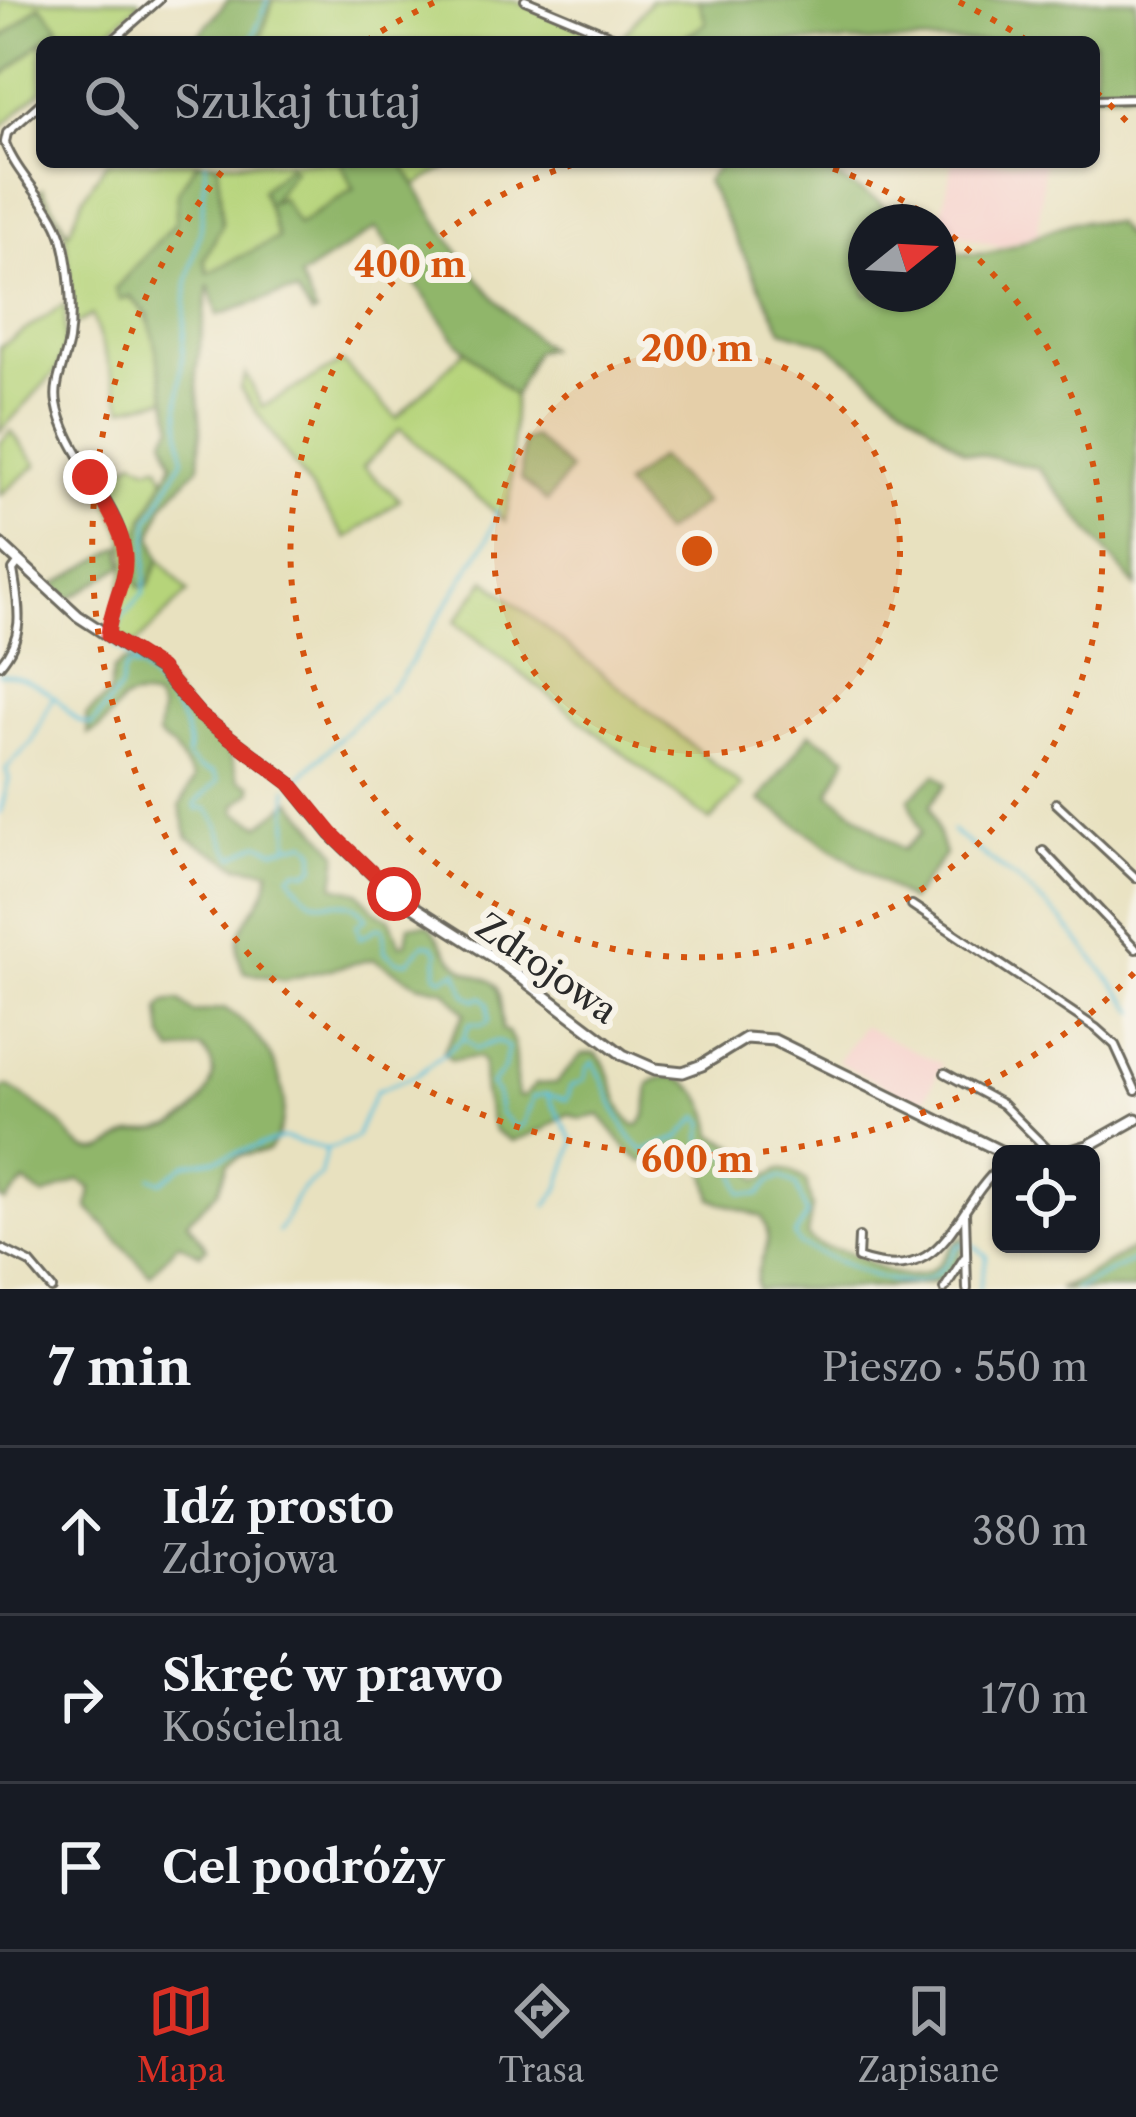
<!DOCTYPE html>
<html lang="pl">
<meta charset="utf-8">
<style>
body{margin:0;font-family:"Libre Caslon Text",serif;background:#20242c;color:#f1f3f6}
.controls{position:absolute;right:36px;bottom:36px;display:grid;overflow:hidden;border-radius:18px;box-shadow:0 3px 9px #0004}
.controls button{width:108px;height:108px;display:grid;place-items:center;padding:0;border:0;border-bottom:3px solid #363941;background:#171b24;color:#f1f3f6;font:60px sans-serif}
.compass{position:absolute;left:848px;top:204px;width:108px;height:108px;border-radius:50%;background:#171b24;box-shadow:0 3px 9px #0004;rotate:72deg}
.stop{position:absolute;width:36px;height:36px;margin:-27px;border:9px solid #d93025;border-radius:50%;background:#fff}
.stop.end{background:#d93025;border-color:#fff;box-shadow:0 3px 12px #0008}
.list{margin:0;padding:0;list-style:none}
h2{display:flex;justify-content:space-between;align-items:center;height:156px;margin:0;padding:0 48px;font-size:51px}
h2 small{font-size:39px;font-weight:400;color:#9ea1a6}
.list li{display:grid;grid-template-columns:78px 1fr auto;gap:36px;align-items:center;box-sizing:border-box;height:168px;padding:0 48px;border-top:3px solid #363941}
.list b{display:block;font-size:45px;white-space:nowrap}
.list p{margin:0;font-size:39px;white-space:nowrap;color:#9ea1a6}
.list em{font-size:39px;font-style:normal;color:#9ea1a6}
.icon{flex:none;width:66px;height:66px;fill:none;stroke:currentColor;stroke-width:2;stroke-linecap:round;stroke-linejoin:round}
.map{position:relative;flex:none;width:1136px;height:1289px;overflow:hidden}
.search{position:absolute;background:#171b24;box-shadow:0 3px 9px #0004;left:36px;right:36px;top:36px;height:132px;display:flex;align-items:center;gap:30px;box-sizing:border-box;padding:0 42px;border-radius:18px;color:#9ea1a6;font-size:45px}
.sheet{height:660px;background:#171b24}
nav{display:flex;justify-content:space-around;align-items:center;box-sizing:border-box;height:168px;border-top:3px solid #363941;background:#171b24;font-size:33px;color:#9ea1a6}
nav a{display:grid;justify-items:center;gap:6px}
nav .on{color:#d93025}
.map>svg:first-child{display:block}
.built{fill:#f7d0cb}
.green{fill:#b6d47a;stroke:#708052;stroke-width:3}
.forest{fill:#90b66a;stroke:#5e704a;stroke-width:3}
.lines{fill:none;stroke-linecap:round;stroke-linejoin:round}
.stream{stroke:#5dc0db;stroke-width:3}
.street-casing{stroke:#6d6b5f;stroke-width:12}
.secondary-casing{stroke:#6d6b5f;stroke-width:15}
.street{stroke:#fff;stroke-width:6}
.secondary{stroke:#fff;stroke-width:9}
.route{stroke:#d93025;stroke-width:15}
.ring{fill:none;stroke:#d5540f;stroke-width:6;stroke-dasharray:6 12}
.labels{text-anchor:middle;dominant-baseline:central;stroke-width:12;stroke-linejoin:round;paint-order:stroke}
.street-label{font-size:36px;fill:#2b2b2b;stroke:#f7f3e8}
.centre{fill:#d5540f;stroke:#f7f3e8;stroke-width:6}
.ring-label{font-size:36px;text-anchor:middle;font-weight:bold;fill:#d5540f;stroke:#f7f3e8;stroke-width:12;stroke-linejoin:round;paint-order:stroke}
</style>
<div class="map">
<svg width="1136" height="1289" viewBox="0 0 1136 1289">
<rect width="100%" height="100%" fill="#f7f3e8"/>
<filter id="ink" filterUnits="userSpaceOnUse"><feTurbulence type="fractalNoise" baseFrequency=".00833" numOctaves="2"/><feDisplacementMap in="SourceGraphic" scale="24" xChannelSelector="R" yChannelSelector="G"/><feConvolveMatrix kernelMatrix="1 2 1 2 8 2 1 2 1" color-interpolation-filters="sRGB"/></filter>
<filter id="wash" filterUnits="userSpaceOnUse"><feTurbulence type="fractalNoise" baseFrequency=".004" numOctaves="4" result="noise"/><feDisplacementMap in="SourceGraphic" scale="48" xChannelSelector="R" yChannelSelector="G"/><feGaussianBlur stdDeviation="2.7" result="paint"/><feColorMatrix in="noise" values="0 0 0 0 0 0 0 0 0 0 0 0 0 0 0 0 0 1.4 0 .05"/><feComposite in="paint" operator="in"/></filter>
<g filter="url(#wash)">
<rect width="100%" height="100%" fill="#e8e1bf"/>
<!-- built -->
<path class="built" d="M953 162H1044L1038 233 1000 247 938 228Z
M862 1026 942 1064 922 1105 838 1062Z"/>
<!-- green -->
<path class="green" d="M0 0H138L140 3 96 42H42V90L0 128V78L59 26 0 40Z
M273 0H514L615 42H260Z
M651 0H699L707 23C677 44 659 48 623 36Z
M107 162H198L178 191 175 223 115 289C158 307 158 357 167 398L123 408 92 315 74 325 65 231 39 192 42 189 69 232 83 198Z
M218 162H340L354 188 298 225 269 203 262 190 279 238 208 273 204 260 222 225Z
M402 162H456L415 186Z
M65 304V347L57 370 0 432V347Z
M465 350 514 396 511 491 505 521 400 429 363 467 400 500 346 539 240 388 246 374 262 407 342 362 397 418Z
M11 431 37 465 0 495V443Z
M134 460 148 467 159 465 165 480 144 518 148 586 160 559 188 592 135 645 112 632C123 553 144 563 98 486Z
M486 580 742 786 710 821 455 622Z"/>
<!-- forest -->
<path class="forest" d="M228 0H273L259 42H193Z
M699 0H1136V92L1094 94V42H679L706 23Z
M40 5 59 27 0 78V40Z
M198 162H218L222 225 204 260 208 273 278 238 262 190 289 166 294 170 271 202 282 198 298 225 354 189 340 162H402C440 230 486 300 548 349L535 351 514 396 458 343 376 228 300 277 316 313 312 315 297 293H284L218 315 209 285 196 372 201 429 199 466 163 505 152 536 160 559 148 586 139 587C121 545 156 499 173 463L164 437 173 426 148 315 130 296 120 300 115 289 175 223 178 191Z
M722 162H808L878 201 901 222H866V294H938V245C987 272 1028 233 1075 222 1087 220 1102 223 1114 223L1133 244 1136 292V587L1038 468 964 451 827 344 782 330 706 181Z
M534 437 570 470 547 502 521 479 523 441Z
M659 457 705 503 663 533 624 485Z
M122 546 123 566 69 599 54 585Z
M136 661 164 681 190 715 225 741 239 780 251 785 252 792 236 804V812L260 825 292 801 338 853 334 886 359 892 373 909 390 919 400 945 406 943 409 925H428C439 935 442 947 451 957 484 996 501 954 502 1030L508 1032 514 1044 517 1096 523 1097 536 1084 556 1083 582 1054 595 1053C616 1071 612 1105 633 1125H639L646 1115 649 1084C680 1060 715 1103 713 1135L736 1146 758 1181 780 1169 793 1172 806 1181 812 1207 807 1235C817 1250 833 1247 849 1253 877 1263 899 1287 931 1270 946 1262 948 1244 964 1237 962 1252 958 1269 944 1279 917 1289 796 1289 757 1289 752 1259 779 1251 762 1217L712 1199 703 1161 694 1153 643 1162 627 1150 600 1115 581 1119 568 1114 543 1130 512 1141 494 1131 484 1094 483 1062 479 1057 451 1060 443 1052 465 1013 445 990 418 984 373 959 283 980 244 972C221 922 269 913 269 870L238 866 188 838 180 806 194 779 173 748 158 736 161 711 155 699C110 687 118 725 88 734L86 715 109 695 113 670 123 662Z
M810 733 847 757 829 793 903 850 921 833 909 799 936 774 946 784 930 805 945 855 910 901 760 800Z
M179 1000 194 1013 224 1008C270 1035 306 1104 268 1151L242 1155 227 1164 218 1191 187 1221 207 1248 200 1254 178 1243 150 1275 88 1208 91 1188 79 1180 44 1196 25 1182 5 1202 0 1198V1089L8 1086C24 1097 40 1107 55 1119 68 1129 72 1145 89 1150 108 1155 115 1139 131 1134 146 1130 163 1132 177 1124 201 1111 229 1071 201 1048L173 1052 163 1037 160 1009 165 1002Z
M1136 1247V1289H1058C1081 1282 1112 1259 1136 1247Z"/>
<g class="lines">
<!-- stream -->
<path class="stream" d="M251 42 268 0
M115 635 122 617 144 593 149 521 183 459 179 407 187 283 201 228 206 162
M114 645C139 663 199 723 187 757L198 768 214 773 218 781 195 804 197 809 206 808C222 823 221 843 234 857L259 843 274 850 307 842 315 852V866L307 872 297 870 290 875C322 930 339 881 367 918L357 924 360 938 379 927 383 929 385 952 397 961 408 962 424 944 433 945 438 952 436 975 443 978 457 971 466 995 476 1000 482 997 488 1003 489 1021 482 1025 470 1023 464 1036
M0 674C20 674 47 689 61 703 73 715 73 722 92 725L120 689 123 672 128 666 138 668
M388 691 401 677 487 540 498 510
M296 781 383 696
M287 788 289 845
M0 814 9 779 6 769 32 742 52 699
M952 831 1019 881 1063 921 1136 1012
M464 1038 476 1049 497 1041 508 1047 504 1069 491 1085 497 1093 500 1113 516 1128 524 1124 533 1097 546 1094 567 1100 571 1086 584 1080 587 1068 593 1062C611 1089 617 1130 644 1151L679 1138 699 1116 705 1122 701 1142 708 1149C742 1147 732 1174 742 1193L759 1195 771 1181 781 1177 796 1185 807 1215 794 1236 800 1245C821 1255 842 1263 863 1272 907 1289 936 1289 958 1245L972 1244 987 1256 979 1289
M151 1177 161 1182 186 1164 217 1159 283 1138 326 1149 337 1146 356 1137 376 1091 417 1075 463 1039
M547 1206 559 1189 574 1142 547 1095
M278 1232C298 1205 285 1198 320 1176L326 1151
M1075 1289 1136 1259"/>
</g>
</g>
<g filter="url(#ink)">
<g class="lines">
<!-- street casing -->
<g class="street-casing">
<path id="street" d="M525 0 626 42
M111 42 159 0
M1094 100 1136 99
M5 142 7 133 42 102
M5 143C18 177 51 203 62 238 70 267 73 311 69 340 66 360 53 383 57 403 64 449 118 504 124 545 129 577 110 604 108 635
M0 665C26 635 19 607 13 570L19 562
M1056 803 1136 878
M1043 851 1136 949
M912 905 1096 1028 1115 1045 1136 1091
M945 1073 1002 1104 1052 1154
M965 1212 967 1289
M859 1237 858 1258C947 1289 952 1209 1001 1166
M0 1248 30 1263 52 1289
M944 1289 964 1258"/>
</g>
<!-- secondary casing -->
<g class="secondary-casing">
<path id="secondary" d="M0 544 78 616 160 669 200 715 290 783 331 834 394 894 499 961 623 1055 655 1069 683 1072 702 1065 746 1038 774 1040 1006 1154
M1062 1154 1088 1146 1136 1119"/>
</g>
<!-- street -->
<use href="#street" class="street"/>
<!-- secondary -->
<use href="#secondary" class="secondary"/>
</g>
</g>
<g class="lines" filter="url(#ink)">
<!-- route -->
<path class="route" d="M90 477C106 510 133 539 123 578 117 599 110 613 108 635L160 668 200 715 290 783 332 834 394 894"/>
</g>
<!-- distance rings -->
<circle cx="697" cy="551" r="203" fill="#d5540f" fill-opacity=".12"/>
<g class="ring">
<circle cx="697" cy="551" r="203"/>
<path d="M816 163A406 406 0 0 1 933 220M938 225A406 406 0 1 1 578 163"/>
<path d="M1134 973A608 608 0 0 1 228 164M366 41A608 608 0 0 1 435 2M959 2A608 608 0 0 1 1028 41M1096 92A608 608 0 0 1 1134 129"/>
</g>
<g class="labels">
<!-- street labels -->
<g class="street-label">
<text transform="translate(547 968) rotate(35)">Zdrojowa</text>
</g>
</g>
<circle cx="697" cy="551" r="18" class="centre"/>
<g class="ring-label">
<text x="410" y="277">400 m</text>
<text x="697" y="361">200 m</text>
<text x="697" y="1172">600 m</text>
</g>
</svg>
<div class="controls">
<button><svg class="icon" aria-label="locate" viewBox="0 0 24 24"><circle cx="12" cy="12" r="6"/><path d="M12 2v4M12 18v4M2 12h4M18 12h4"/></svg></button>
</div>
<svg class="compass" viewBox="-18 -18 36 36"><path d="M0-13l5 13h-10z" fill="#e53935"/><path d="M0 13l5-13h-10z" fill="#9ea1a6"/></svg>
<div class="stop" style="left:394px;top:894px"></div>
<div class="stop end" style="left:90px;top:477px"></div>
<div class="search"><svg class="icon" aria-label="search" viewBox="0 0 24 24"><circle cx="10" cy="10" r="6"/><path d="M15 15l6 6"/></svg>Szukaj tutaj</div>
</div>
<section class="sheet">
<h2>7 min<small>Pieszo · 550 m</small></h2>
<ul class="list">
<li><svg class="icon" aria-label="ahead" viewBox="0 0 24 24"><path d="M12 20V5M6 11l6-6 6 6"/></svg><div><b>Idź prosto</b><p>Zdrojowa</p></div><em>380 m</em></li>
<li><svg class="icon" aria-label="right" viewBox="0 0 24 24"><path d="M7 20v-9h11M14 6l5 5-5 5"/></svg><div><b>Skręć w prawo</b><p>Kościelna</p></div><em>170 m</em></li>
<li><svg class="icon" aria-label="arrive" viewBox="0 0 24 24"><path d="M6 21V4h12l-3 4 3 4H6"/></svg><div><b>Cel podróży</b></div></li>
</ul>
</section>
<nav>
<a class="on"><svg class="icon" aria-label="map" viewBox="0 0 24 24"><path d="M3 6l6-2 6 2 6-2v14l-6 2-6-2-6 2zM9 4v14M15 6v14"/></svg>Mapa</a>
<a><svg class="icon" aria-label="directions" viewBox="0 0 24 24"><path d="M12 3l9 9-9 9-9-9zM9 14v-3h6M13 9l2 2-2 2"/></svg>Trasa</a>
<a><svg class="icon" aria-label="saved" viewBox="0 0 24 24"><path d="M7 4h10v16l-5-4-5 4z"/></svg>Zapisane</a>
</nav>
